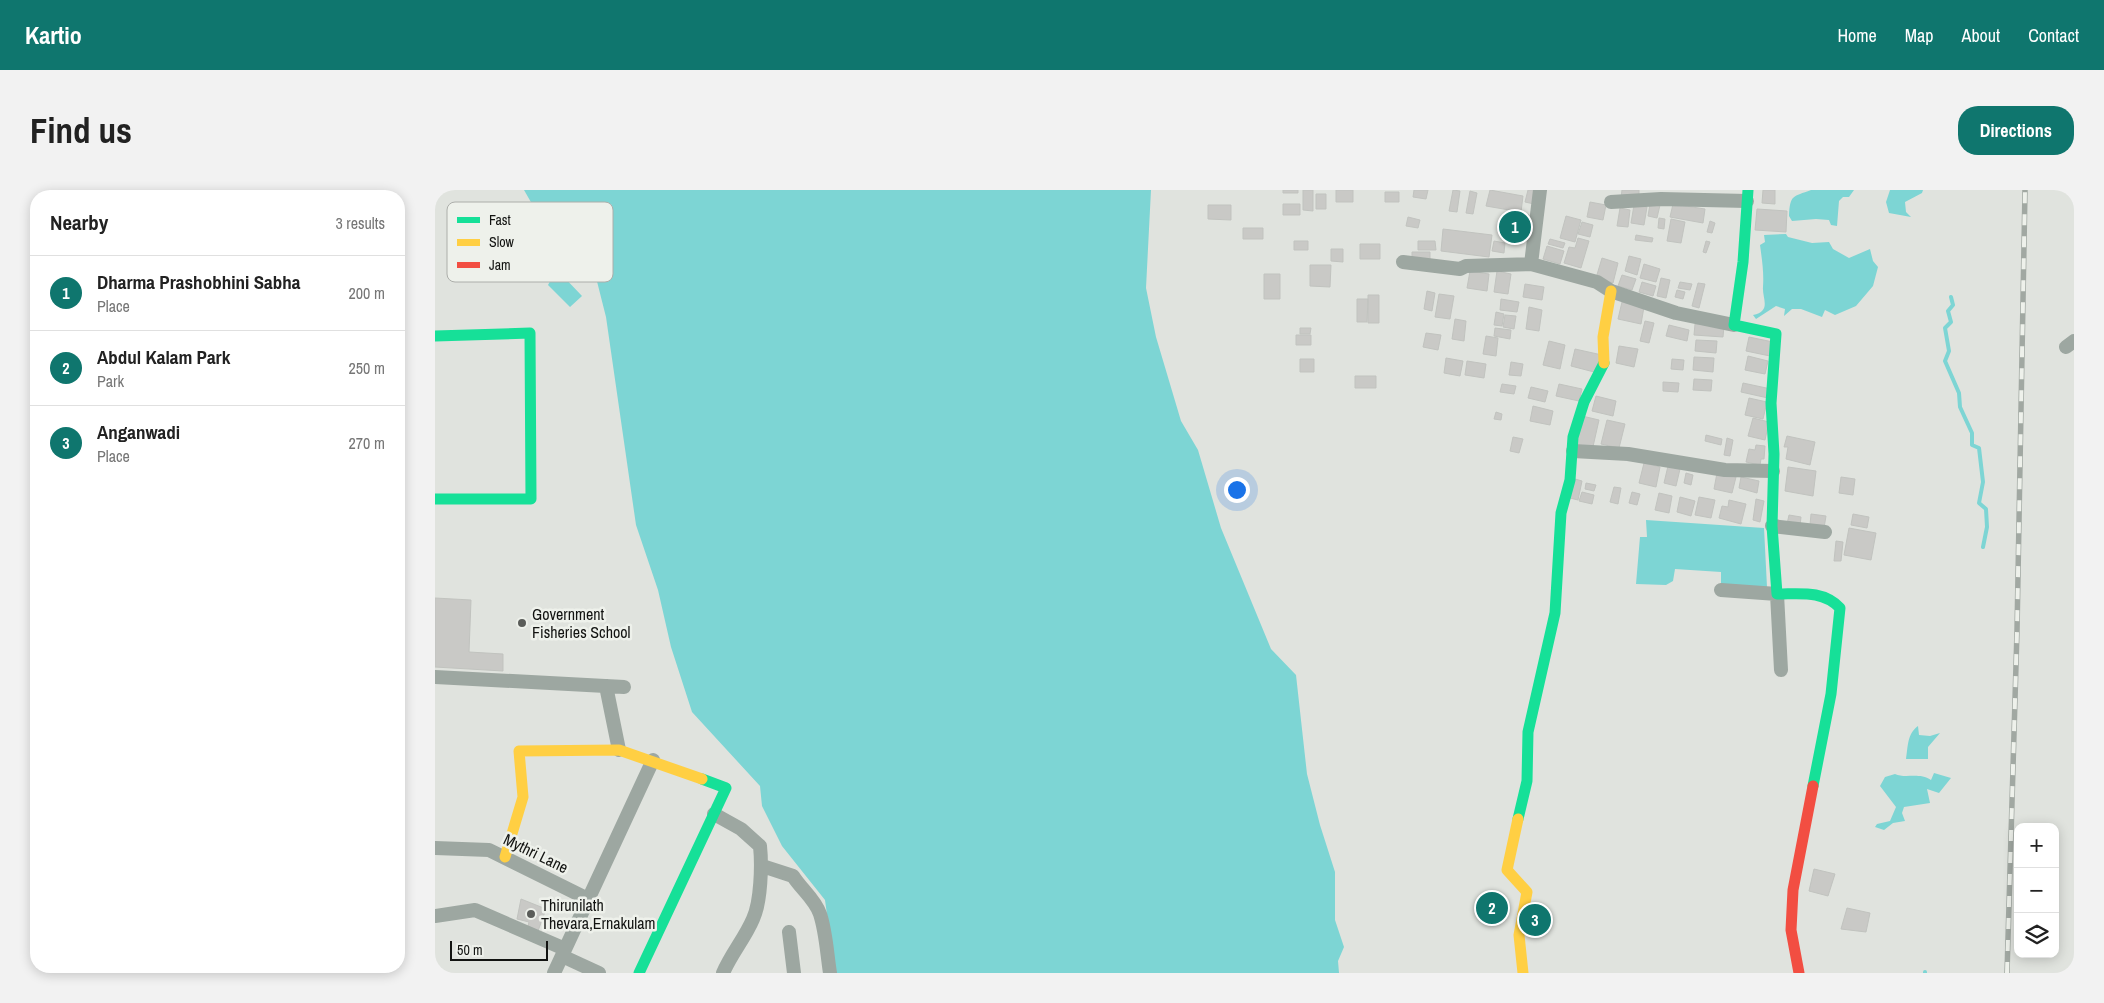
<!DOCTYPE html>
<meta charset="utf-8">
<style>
body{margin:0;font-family:"Archivo Narrow",sans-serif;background:#f2f2f2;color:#222}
.controls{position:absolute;right:15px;bottom:15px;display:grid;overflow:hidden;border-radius:10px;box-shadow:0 2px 12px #0003}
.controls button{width:45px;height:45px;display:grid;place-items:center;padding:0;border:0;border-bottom:1px solid #e0e0e0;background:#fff;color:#222;font:25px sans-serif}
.scale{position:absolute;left:15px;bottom:12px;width:98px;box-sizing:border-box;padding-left:5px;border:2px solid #121311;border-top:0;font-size:14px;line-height:18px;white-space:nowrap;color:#121311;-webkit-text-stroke:4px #eef1eb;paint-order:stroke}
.you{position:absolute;left:801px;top:299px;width:18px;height:18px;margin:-12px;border:4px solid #fff;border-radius:50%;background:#1a73e8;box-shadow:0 0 0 8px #1a73e833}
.badge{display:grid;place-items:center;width:32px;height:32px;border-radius:50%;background:#0f766e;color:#fff;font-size:16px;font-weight:700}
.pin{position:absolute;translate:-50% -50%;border:2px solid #fff;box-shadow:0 1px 5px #0006}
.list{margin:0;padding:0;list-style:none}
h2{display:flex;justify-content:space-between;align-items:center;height:65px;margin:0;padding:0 20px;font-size:21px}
h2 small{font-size:16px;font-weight:400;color:#767676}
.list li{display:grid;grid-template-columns:32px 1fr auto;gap:15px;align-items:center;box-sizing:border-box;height:75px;padding:0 20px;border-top:1px solid #e0e0e0}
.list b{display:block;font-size:19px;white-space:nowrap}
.list p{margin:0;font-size:16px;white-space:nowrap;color:#767676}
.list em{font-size:16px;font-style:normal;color:#767676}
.icon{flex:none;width:28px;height:28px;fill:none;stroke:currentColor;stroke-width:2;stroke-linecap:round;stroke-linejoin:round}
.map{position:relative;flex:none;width:1639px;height:783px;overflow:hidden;border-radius:20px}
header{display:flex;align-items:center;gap:30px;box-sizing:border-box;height:70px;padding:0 25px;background:#0f766e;color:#fff}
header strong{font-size:24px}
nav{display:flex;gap:28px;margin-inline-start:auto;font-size:18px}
.intro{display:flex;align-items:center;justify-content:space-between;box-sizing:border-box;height:120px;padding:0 30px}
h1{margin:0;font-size:35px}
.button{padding:12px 22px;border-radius:20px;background:#0f766e;color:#fff;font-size:18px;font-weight:700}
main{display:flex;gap:30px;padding:0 30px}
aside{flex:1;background:#fff;border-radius:20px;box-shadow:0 2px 12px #0003}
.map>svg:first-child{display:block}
.water{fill:#7dd5d4}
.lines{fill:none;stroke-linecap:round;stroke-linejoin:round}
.stream{stroke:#7dd5d4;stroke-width:4}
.building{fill:#c9c9c6;stroke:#c1c3bf}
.street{stroke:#9da7a1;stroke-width:14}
.fast{stroke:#16e098;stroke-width:11}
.slow{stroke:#ffcf43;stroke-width:11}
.jam{stroke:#f24e42;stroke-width:11}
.rail-casing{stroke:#a1a8a2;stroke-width:5.5}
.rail{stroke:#eef1eb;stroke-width:4;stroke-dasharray:11;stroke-linecap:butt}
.poi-dot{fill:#5a5c59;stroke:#eef1eb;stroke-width:2}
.labels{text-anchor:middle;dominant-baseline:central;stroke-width:5;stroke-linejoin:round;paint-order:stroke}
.poi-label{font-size:16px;fill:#121311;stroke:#eef1eb;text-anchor:start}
.street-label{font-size:16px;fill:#121311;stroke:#eef1eb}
.key{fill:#eef1eb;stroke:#acaeaa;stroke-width:1}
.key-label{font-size:14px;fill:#121311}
</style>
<header>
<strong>Kartio</strong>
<nav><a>Home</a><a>Map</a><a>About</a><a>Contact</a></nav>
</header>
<div class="intro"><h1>Find us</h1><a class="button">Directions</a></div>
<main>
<aside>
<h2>Nearby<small>3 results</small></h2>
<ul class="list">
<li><span class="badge">1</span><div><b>Dharma Prashobhini Sabha</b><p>Place</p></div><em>200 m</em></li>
<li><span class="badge">2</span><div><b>Abdul Kalam Park</b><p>Park</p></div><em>250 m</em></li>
<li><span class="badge">3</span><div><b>Anganwadi</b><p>Place</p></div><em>270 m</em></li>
</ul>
</aside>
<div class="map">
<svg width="1639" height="783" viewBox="0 0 1639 783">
<rect width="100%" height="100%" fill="#e0e3de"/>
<!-- water -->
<path class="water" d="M89 0H716L711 98 721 147 746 231 763 260 786 338 836 459 861 485 872 584 885 635 900 682V730L909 757 903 771 904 783H400L390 710 347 656 327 616 325 596 257 522 236 457 223 400 201 335 171 127 148 36 97 14Z
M1376 0H1419L1414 7H1408L1404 11 1402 36 1396 35 1394 30 1381 29 1357 31 1354 26C1355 4 1358 7 1376 0Z
M1455 0H1488L1487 3 1470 12 1471 22 1476 27 1454 23 1451 12Z
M1351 44 1353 47 1377 53 1394 52 1398 59 1414 68 1435 59 1438 71 1443 77 1438 96 1421 116 1400 125 1390 120 1387 127 1366 119H1357L1349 126 1350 119 1341 116 1321 129 1318 125C1337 121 1327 108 1328 97 1329 82 1327 70 1325 55L1330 52 1329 45Z
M127 85 147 106 135 117 113 95 118 86Z
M1211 330 1329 338 1332 397 1286 396V382L1240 379 1238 391 1231 395 1201 394 1205 347H1212Z
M1483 536 1484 545 1495 546 1505 543 1493 557V569H1471C1473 557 1472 544 1483 536Z
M1499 583 1516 588 1504 603 1492 599 1495 613 1469 617 1467 623 1470 631 1458 633 1449 640 1440 637 1442 634 1455 631 1461 617 1445 596 1450 587 1460 584C1470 589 1484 582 1496 590Z"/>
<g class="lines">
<!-- stream -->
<path class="stream" d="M1516 107 1518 115 1513 121 1516 132 1510 138 1514 161 1510 171 1524 203 1525 217 1537 243V255L1544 258 1548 292 1544 313 1551 319 1552 337 1548 357
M1490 783V782"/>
</g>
<!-- building -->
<path class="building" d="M848 0H863V3H848Z
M868 0H878V21L868 20Z
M901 0H918V12H901Z
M979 0H993L991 9 978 7Z
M1018 0 1025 1 1022 22 1014 21Z
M1055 0 1088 6 1086 22 1051 16Z
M1093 0H1102L1099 14 1090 12Z
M1187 0H1204V9L1186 8Z
M1328 0H1340V14L1327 13Z
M1035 1 1042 3 1038 24 1031 23Z
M950 2H964V12H950Z
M881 4H891V19H881Z
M1155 12 1171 15 1168 30 1152 27Z
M848 14H865V25H848Z
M1215 14 1225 15 1222 28 1213 26Z
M1238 14 1270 19 1268 33 1235 27Z
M773 15H796V30L773 29Z
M1199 15 1212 17 1209 35 1196 33Z
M1185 18 1195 20 1193 37 1182 36Z
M1322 19 1352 21 1351 42 1320 40Z
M1069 23 1094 25 1091 51 1066 48Z
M1131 26 1146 30 1140 52 1125 48Z
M973 27 985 30 983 38 971 36Z
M1224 28 1230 29 1229 39 1223 38Z
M1236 29 1250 32 1246 53 1232 51Z
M1275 31 1280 33 1277 43 1272 42Z
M1147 32 1158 35 1155 47 1143 44Z
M808 38H828V49H808Z
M1008 39 1057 45 1054 67 1006 61Z
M1201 45 1218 48 1217 52 1200 50Z
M1143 48 1154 51 1146 78 1129 73 1134 57 1140 58Z
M1115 49 1130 53 1128 58 1113 54Z
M859 51H873V60H859Z
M983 51H1000L1001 60H983Z
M1059 51 1070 53 1069 63 1057 61Z
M1271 51 1275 52 1271 63 1268 62Z
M925 54H945V69H925Z
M1112 56 1129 61 1125 74 1108 69Z
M896 59H908V72L896 71Z
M977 62H995V71H977Z
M1194 66 1206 69 1202 85 1190 81Z
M1167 68 1183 73 1178 93 1161 88Z
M1209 74 1225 79 1221 92 1205 88Z
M875 75H896L895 97 875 96Z
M1035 81 1054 84 1052 101 1032 98Z
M1062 81 1076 84 1073 104 1059 102Z
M829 84H845V109H829Z
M1187 85 1201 89 1197 100 1183 96Z
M1226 88 1235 90 1231 108 1222 106Z
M1207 92 1221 96 1218 106 1204 102Z
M1245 92 1257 94 1255 100 1243 98Z
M1263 93 1270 94 1264 118 1257 116Z
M1090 94 1109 97 1107 110 1088 107Z
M1242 100 1250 102 1248 109 1240 107Z
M992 101 1000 103 997 121 989 119Z
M1004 104 1019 106 1015 129 1000 127Z
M933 105H944V133H933Z
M922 109H933L932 132H922Z
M1066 109 1084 112 1082 122 1065 120Z
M1187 112 1209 117 1206 134 1183 129Z
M1094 117 1107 120 1104 141 1091 139Z
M1061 122 1069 124 1067 136 1059 135Z
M1070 125 1081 126 1079 139 1068 137Z
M1020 129 1031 131 1029 151 1017 149Z
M1210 131 1219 133 1214 153 1205 151Z
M1260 134 1289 136 1288 147 1259 145Z
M1234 135 1254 140 1252 151 1231 146Z
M865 138H876L875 144H865Z
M1060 138 1076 140 1075 149 1059 146Z
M991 143 1006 145 1003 160 988 157Z
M861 145H876V155H861Z
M1051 146 1063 148 1061 166 1048 164Z
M1314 147 1338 152 1335 166 1311 161Z
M1261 150 1282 151 1281 163 1260 161Z
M1114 151 1130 155 1125 179 1108 175Z
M1184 156 1203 159 1199 177 1181 173Z
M1140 159 1167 165 1163 183 1136 176Z
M1313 166 1333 171 1330 184 1310 180Z
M1259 167 1279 168 1278 182 1258 180Z
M1011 168 1028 171 1025 186 1009 183Z
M865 169H879V182H865Z
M1237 169 1249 170 1248 180 1236 179Z
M1032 171 1051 174 1049 188 1030 185Z
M1076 172 1088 174 1086 186 1074 185Z
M920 186H941V198H920Z
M1259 189 1277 190 1276 201 1258 200Z
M1228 192 1244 193 1243 202 1228 201Z
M1308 193 1336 199 1333 208 1306 202Z
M1067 194 1081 196 1079 204 1065 202Z
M1124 194 1147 199 1144 211 1121 206Z
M1096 197 1113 201 1110 212 1093 208Z
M1161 206 1181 211 1178 226 1157 221Z
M1314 208 1332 212 1328 229 1310 225Z
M1098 216 1118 221 1115 235 1095 231Z
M1061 222 1067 224 1066 230 1059 229Z
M1147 226 1164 230 1157 261 1140 257Z
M1318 228 1334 232 1330 250 1313 246Z
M1172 230 1190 234 1184 258 1166 254Z
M1271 245 1287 249 1286 255 1270 251Z
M1352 246 1380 252 1375 275 1351 269 1353 257H1349Z
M1078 247 1088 249 1084 263 1075 261Z
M1292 248 1298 250 1295 266 1289 265Z
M1321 255 1330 256 1329 269H1326L1325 275 1311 272 1314 259 1320 260Z
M1209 273 1225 277 1221 297 1204 293Z
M1233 276 1245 279 1241 296 1229 293Z
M1353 277 1381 281 1378 306 1350 301Z
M1251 283 1258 285 1256 295 1249 293Z
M1282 283 1301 287 1297 303 1279 299Z
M1306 287 1324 291 1322 303 1304 298Z
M1406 287 1420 289 1418 305 1404 303Z
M1140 289 1147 291 1143 310 1135 308Z
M1151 293 1161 295 1159 301 1150 299Z
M1179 297 1186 298 1183 314 1175 312Z
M1147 302 1159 305 1157 314 1144 311Z
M1197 302 1205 304 1202 315 1194 313Z
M1224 303 1237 306 1234 323 1220 320Z
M1245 307 1260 311 1256 326 1242 322Z
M1264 307 1280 310 1276 328 1260 325Z
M1321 309 1329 311 1325 332 1318 330Z
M1294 310 1311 314 1306 334 1284 328 1287 316 1293 317Z
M1376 324 1391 326 1389 338 1375 335Z
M1418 324 1434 327 1432 338 1416 335Z
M1354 325 1366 327 1365 336 1352 334Z
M1414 338 1441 343 1436 370 1409 365Z
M1401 351 1408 352 1406 371H1399Z
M0 408 36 410 34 462 68 464V481L0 477Z
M1379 679 1400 684 1393 706 1374 701Z
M86 709 111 719 103 741 93 736 94 732 82 729Z
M1412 718 1435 723 1431 742 1406 739Z
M1092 721 1111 726 1108 738 1089 733Z"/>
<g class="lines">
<!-- street -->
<path class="street" d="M1105 0 1096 74 1162 92 1176 101 1241 123 1299 135
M1176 12 1226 9 1312 11
M968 72 1025 79 1031 76 1096 74
M1631 157 1639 151
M1138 261 1193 264 1290 280 1338 281
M1337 336 1390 342
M1286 400 1342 404 1346 480
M0 487 189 497
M171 496 184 560
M279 624 306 639 325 656C327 675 326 712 318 729 310 748 296 764 288 783
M0 658 54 660 153 709
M327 676 358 686C366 699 380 709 385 724 391 742 392 764 395 783
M0 726 40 720 130 759
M354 742 359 783
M127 766 164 783
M119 783 218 570"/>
<!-- fast -->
<path class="fast" d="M1313 0 1308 72 1299 135 1341 144 1336 213 1339 264 1337 336 1342 404C1365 404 1388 400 1405 418L1396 504 1378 596
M0 146 95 143 96 309H0
M1083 629 1092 591 1093 542 1120 423 1126 323 1135 290 1138 247 1149 212 1169 173
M204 783 291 598 267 589"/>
<!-- slow -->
<path class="slow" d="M1169 173 1168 147 1176 101
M1083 629 1072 680 1092 702 1084 745 1088 783
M70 667 88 607 84 561 184 560 267 589"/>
<!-- jam -->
<path class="jam" d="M1364 783 1356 740 1358 700 1378 596"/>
<!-- rail casing -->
<g class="rail-casing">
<path id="rail" d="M1572 783 1582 441 1590 0"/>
</g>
<!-- rail -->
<use href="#rail" class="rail"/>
</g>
<!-- markers -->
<g class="poi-dot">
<circle cx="87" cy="433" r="5"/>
<circle cx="96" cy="724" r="5"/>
</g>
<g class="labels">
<!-- poi labels -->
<g class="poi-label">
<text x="97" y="424">Government<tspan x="97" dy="18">Fisheries School</tspan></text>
<text x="106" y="715">Thirunilath<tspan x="106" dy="18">Thevara,Ernakulam</tspan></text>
</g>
<!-- street labels -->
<g class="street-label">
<text transform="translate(101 663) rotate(26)">Mythri Lane</text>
</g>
</g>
<!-- legend -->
<rect x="12" y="12" width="166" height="80" rx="8" class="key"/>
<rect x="22" y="27" width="23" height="6" fill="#16e098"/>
<rect x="22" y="49" width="23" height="7" fill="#ffcf43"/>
<rect x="22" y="72" width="23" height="6" fill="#f24e42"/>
<g class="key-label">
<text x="54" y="35">Fast</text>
<text x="54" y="57">Slow</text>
<text x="54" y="80">Jam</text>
</g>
</svg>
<div class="controls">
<button>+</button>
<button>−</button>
<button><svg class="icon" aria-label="layers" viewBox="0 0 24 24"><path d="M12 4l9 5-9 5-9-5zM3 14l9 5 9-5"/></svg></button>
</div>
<div class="scale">50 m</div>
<div class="you"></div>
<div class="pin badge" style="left:1080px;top:37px">1</div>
<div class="pin badge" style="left:1057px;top:718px">2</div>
<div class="pin badge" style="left:1100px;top:730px">3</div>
</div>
</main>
